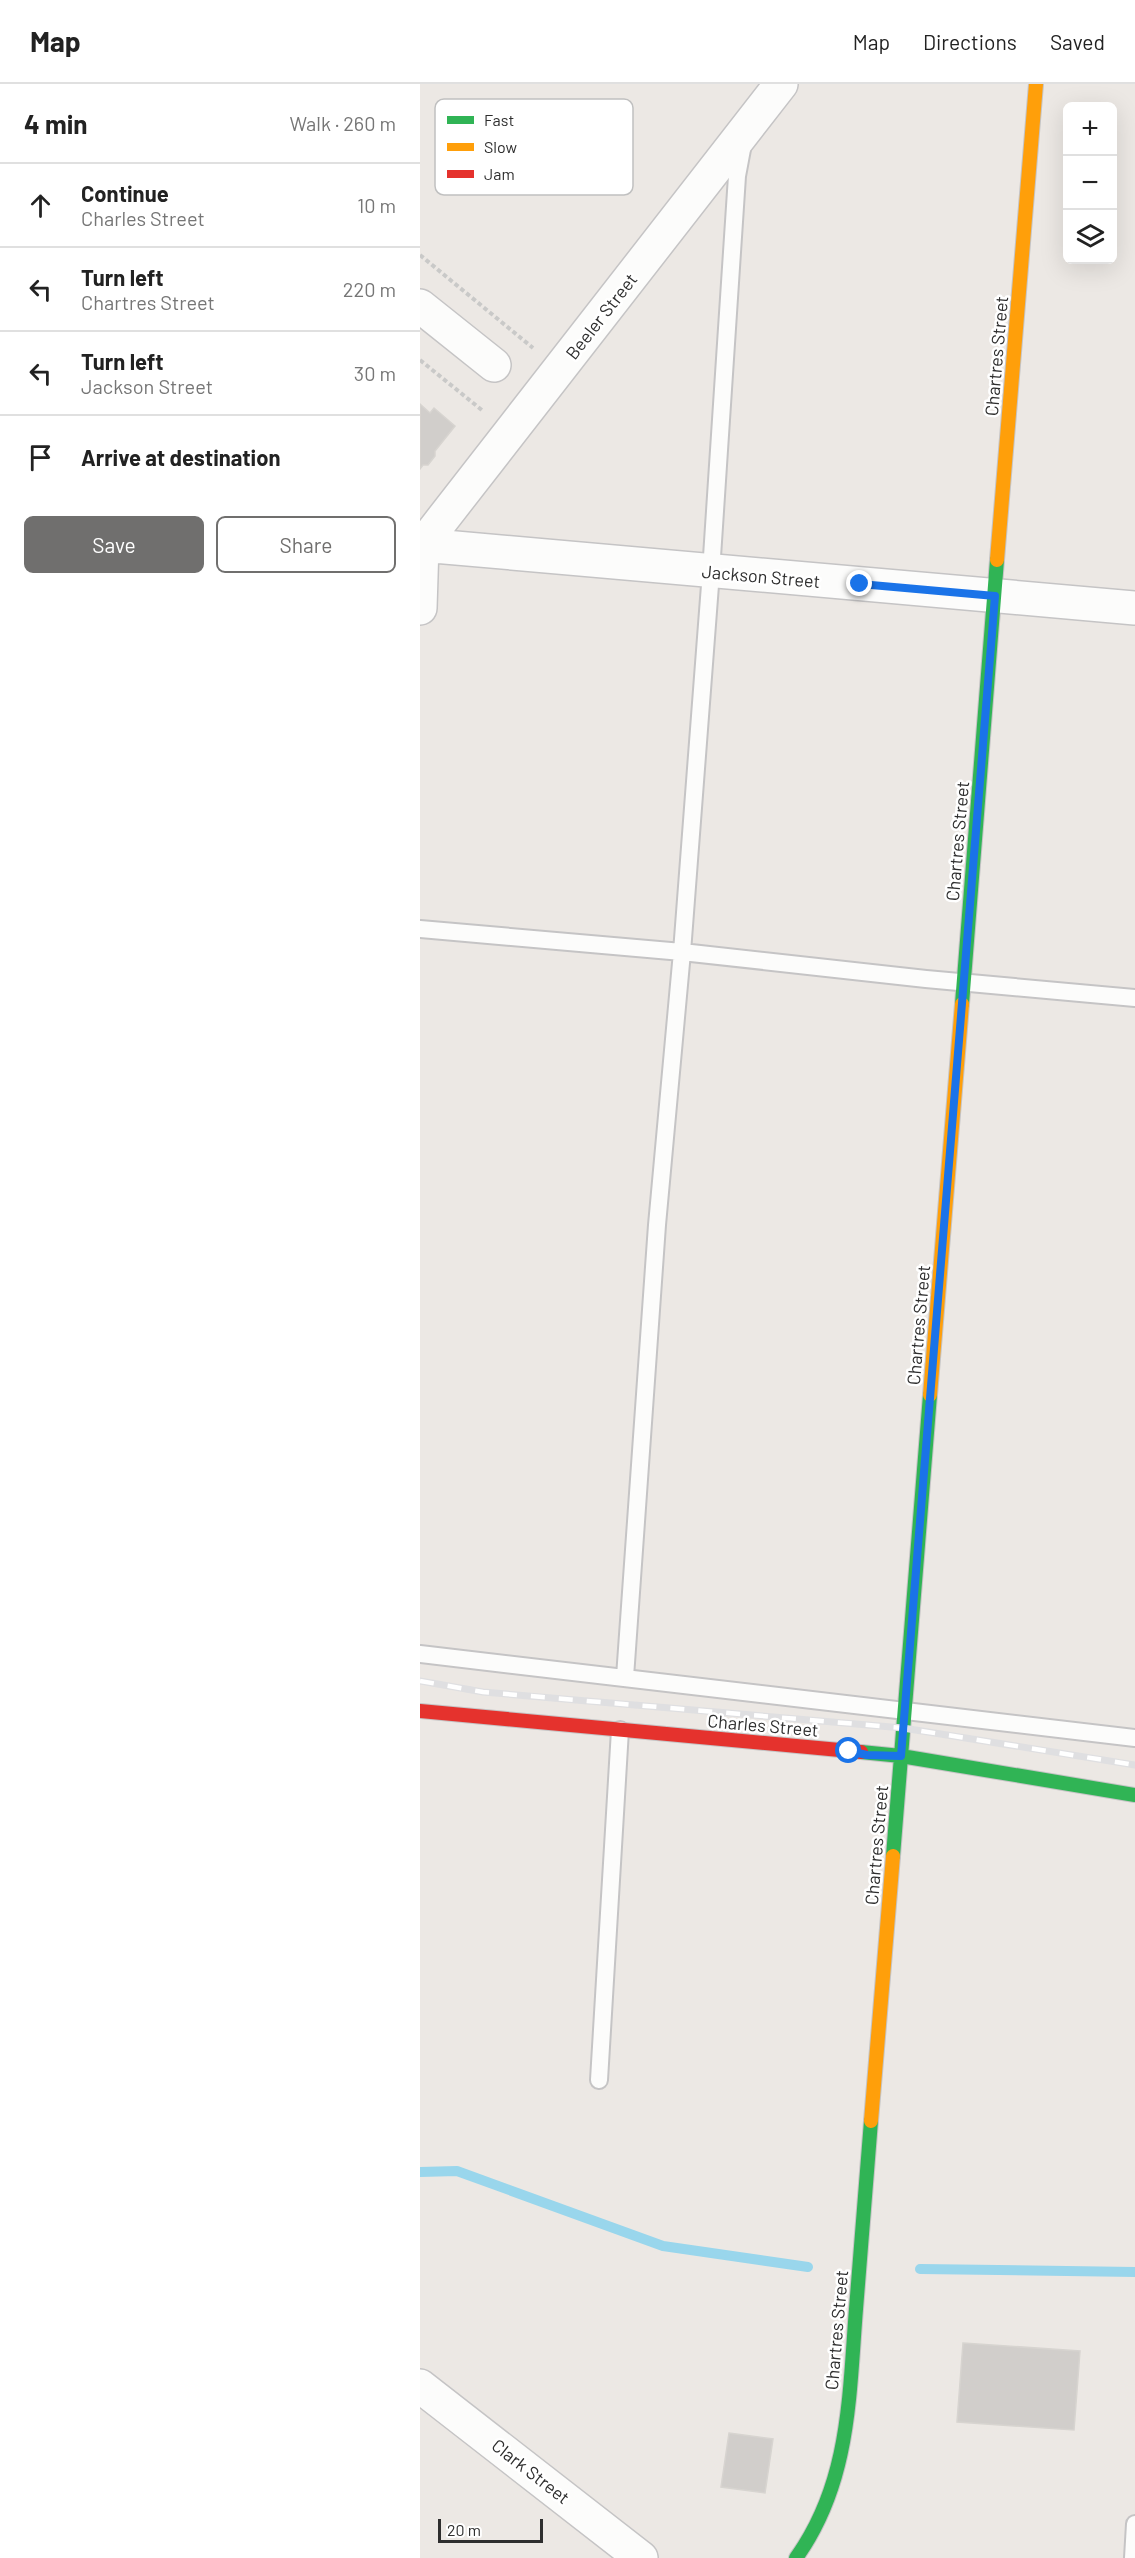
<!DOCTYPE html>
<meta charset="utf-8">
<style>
body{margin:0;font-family:Barlow,sans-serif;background:#f2f2f2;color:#222}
.controls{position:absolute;right:18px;top:18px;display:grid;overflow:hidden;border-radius:9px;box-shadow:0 6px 24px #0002}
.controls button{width:54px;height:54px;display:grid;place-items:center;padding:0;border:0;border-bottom:2px solid #e0e0e0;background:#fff;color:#222;font:30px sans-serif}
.scale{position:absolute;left:18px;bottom:15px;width:105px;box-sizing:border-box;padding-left:6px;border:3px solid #2e2e2e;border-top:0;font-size:16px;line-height:21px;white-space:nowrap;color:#2e2e2e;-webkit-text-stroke:4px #fff;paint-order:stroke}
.stop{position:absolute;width:18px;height:18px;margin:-14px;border:4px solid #1a73e8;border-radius:50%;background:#fff}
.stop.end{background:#1a73e8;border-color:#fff;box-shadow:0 2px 6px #0008}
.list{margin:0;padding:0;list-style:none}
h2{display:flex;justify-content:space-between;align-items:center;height:78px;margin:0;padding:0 24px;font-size:26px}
h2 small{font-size:20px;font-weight:400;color:#767676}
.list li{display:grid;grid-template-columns:39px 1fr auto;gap:18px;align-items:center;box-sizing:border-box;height:84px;padding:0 24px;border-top:2px solid #e0e0e0}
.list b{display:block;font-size:22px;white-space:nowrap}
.list p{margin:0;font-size:20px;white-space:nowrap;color:#767676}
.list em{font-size:20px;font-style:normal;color:#767676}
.actions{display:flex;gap:12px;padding:18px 24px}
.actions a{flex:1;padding:14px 0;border:2px solid #706f6e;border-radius:9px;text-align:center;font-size:21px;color:#706f6e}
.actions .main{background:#706f6e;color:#fff}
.icon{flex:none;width:33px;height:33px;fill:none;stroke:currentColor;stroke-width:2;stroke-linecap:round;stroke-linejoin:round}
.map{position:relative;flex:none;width:715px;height:2474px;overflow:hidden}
header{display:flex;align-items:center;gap:36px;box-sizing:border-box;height:84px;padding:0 30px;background:#fff;border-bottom:2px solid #e0e0e0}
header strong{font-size:28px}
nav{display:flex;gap:33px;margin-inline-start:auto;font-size:21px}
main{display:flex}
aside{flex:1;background:#fff}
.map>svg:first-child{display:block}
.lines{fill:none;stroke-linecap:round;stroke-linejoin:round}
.stream{stroke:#99d6ec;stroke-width:10}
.building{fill:#d1cecb;stroke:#d7d4d0;stroke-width:1.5}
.lane-casing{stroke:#c5c4c5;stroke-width:20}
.street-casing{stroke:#c5c4c5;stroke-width:36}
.fast-casing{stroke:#c5c4c5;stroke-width:16}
.slow-casing{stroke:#c5c4c5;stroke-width:16}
.jam-casing{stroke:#c5c4c5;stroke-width:16}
.path{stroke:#c9c9c8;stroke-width:4;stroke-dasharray:4.5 3;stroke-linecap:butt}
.lane{stroke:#fcfcfb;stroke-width:16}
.street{stroke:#fcfcfb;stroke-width:33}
.fast{stroke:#30b455;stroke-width:14}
.slow{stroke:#ff9f0a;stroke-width:14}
.jam{stroke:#e5322d;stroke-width:14}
.rail-casing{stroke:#dfdfe1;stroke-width:7}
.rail{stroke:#fff;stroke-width:4.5;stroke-dasharray:14;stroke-linecap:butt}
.route{stroke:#1a73e8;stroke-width:8}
.labels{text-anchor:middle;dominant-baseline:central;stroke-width:5;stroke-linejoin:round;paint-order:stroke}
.street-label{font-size:18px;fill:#2e2e2e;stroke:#fff}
.key{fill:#fff;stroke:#c0c0c0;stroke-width:1.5}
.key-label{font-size:16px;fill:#2e2e2e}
</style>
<header>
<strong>Map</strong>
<nav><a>Map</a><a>Directions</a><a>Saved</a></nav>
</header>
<main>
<aside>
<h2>4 min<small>Walk · 260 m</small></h2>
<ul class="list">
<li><svg class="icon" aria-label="ahead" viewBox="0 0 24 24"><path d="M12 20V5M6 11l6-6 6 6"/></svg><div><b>Continue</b><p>Charles Street</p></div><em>10 m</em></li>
<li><svg class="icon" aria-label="left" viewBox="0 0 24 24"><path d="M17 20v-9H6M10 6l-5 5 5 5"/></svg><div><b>Turn left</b><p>Chartres Street</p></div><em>220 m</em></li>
<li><svg class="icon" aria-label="left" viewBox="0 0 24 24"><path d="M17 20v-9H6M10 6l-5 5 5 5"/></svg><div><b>Turn left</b><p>Jackson Street</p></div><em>30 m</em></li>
<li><svg class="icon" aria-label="arrive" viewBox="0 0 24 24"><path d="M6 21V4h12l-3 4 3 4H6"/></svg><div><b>Arrive at destination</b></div></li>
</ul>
<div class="actions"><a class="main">Save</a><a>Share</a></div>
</aside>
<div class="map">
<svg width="715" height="2474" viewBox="0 0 715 2474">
<rect width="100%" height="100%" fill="#ece8e4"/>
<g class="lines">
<!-- stream -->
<path class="stream" d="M0 2088 37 2087 243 2162 388 2183
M500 2185 715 2188"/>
</g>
<!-- building -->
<path class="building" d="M0 320 10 329 14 324 35 342 15 367V372L8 381H3L0 385Z
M543 2259 660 2267 654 2346 537 2338Z
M309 2349 353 2355 345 2409 301 2403Z"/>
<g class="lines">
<!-- lane casing -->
<g class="lane-casing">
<path id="lane" d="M0 845 262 868 291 488 317 92 323 60
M0 1570 715 1654
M205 1593 237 1141 262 868 506 895 715 914
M179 1996 200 1646
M713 2474 715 2440"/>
</g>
<!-- street casing -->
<g class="street-casing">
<path id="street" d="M0 222 74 281
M2 461 715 524
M0 464 361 0
M0 524 2 461
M0 2302 221 2474"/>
</g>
<!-- fast casing -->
<g class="fast-casing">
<path id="fast" d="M542 920 577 476
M441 1668 481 1672 715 1711
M473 1772 510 1311
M376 2474C430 2399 429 2313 436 2225 441 2162 446 2100 451 2037"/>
</g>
<!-- slow casing -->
<g class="slow-casing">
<path id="slow" d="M577 476 616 0
M510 1311 542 920
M451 2037 473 1772"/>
</g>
<!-- jam casing -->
<g class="jam-casing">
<path id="jam" d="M0 1627 441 1668"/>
</g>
<!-- path -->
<path class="path" d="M0 171 113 264
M0 276 63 327"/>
<!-- lane -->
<use href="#lane" class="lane"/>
<!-- street -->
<use href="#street" class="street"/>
<!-- fast -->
<use href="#fast" class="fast"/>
<!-- slow -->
<use href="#slow" class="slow"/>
<!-- jam -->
<use href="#jam" class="jam"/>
<!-- rail casing -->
<g class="rail-casing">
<path id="rail" d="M0 1597 63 1608 483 1644 715 1681"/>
</g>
<!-- rail -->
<use href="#rail" class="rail"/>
</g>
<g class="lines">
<!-- route -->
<path class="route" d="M429 1667 447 1671 481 1672 575 512 440 500"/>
</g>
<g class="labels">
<!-- street labels -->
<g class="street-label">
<text transform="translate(181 232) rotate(-52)">Beeler Street</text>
<text transform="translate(576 272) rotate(-85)">Chartres Street</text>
<text transform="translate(341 492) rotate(5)">Jackson Street</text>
<text transform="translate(537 757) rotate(-85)">Chartres Street</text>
<text transform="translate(498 1241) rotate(-85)">Chartres Street</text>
<text transform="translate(343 1641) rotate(5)">Charles Street</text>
<text transform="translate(456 1761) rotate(-85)">Chartres Street</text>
<text transform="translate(416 2246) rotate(-85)">Chartres Street</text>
<text transform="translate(111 2387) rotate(38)">Clark Street</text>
</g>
</g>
<!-- legend -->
<rect x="15" y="15" width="198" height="96" rx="9" class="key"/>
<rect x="27" y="32" width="27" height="8" fill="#30b455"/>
<rect x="27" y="59" width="27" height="8" fill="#ff9f0a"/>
<rect x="27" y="86" width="27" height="8" fill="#e5322d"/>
<g class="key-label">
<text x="64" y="42">Fast</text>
<text x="64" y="69">Slow</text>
<text x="64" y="96">Jam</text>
</g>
</svg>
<div class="controls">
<button>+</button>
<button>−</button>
<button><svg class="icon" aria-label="layers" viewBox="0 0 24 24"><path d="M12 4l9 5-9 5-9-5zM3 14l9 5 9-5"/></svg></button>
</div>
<div class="scale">20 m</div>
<div class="stop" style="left:429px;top:1667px"></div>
<div class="stop end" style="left:440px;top:500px"></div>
</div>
</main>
